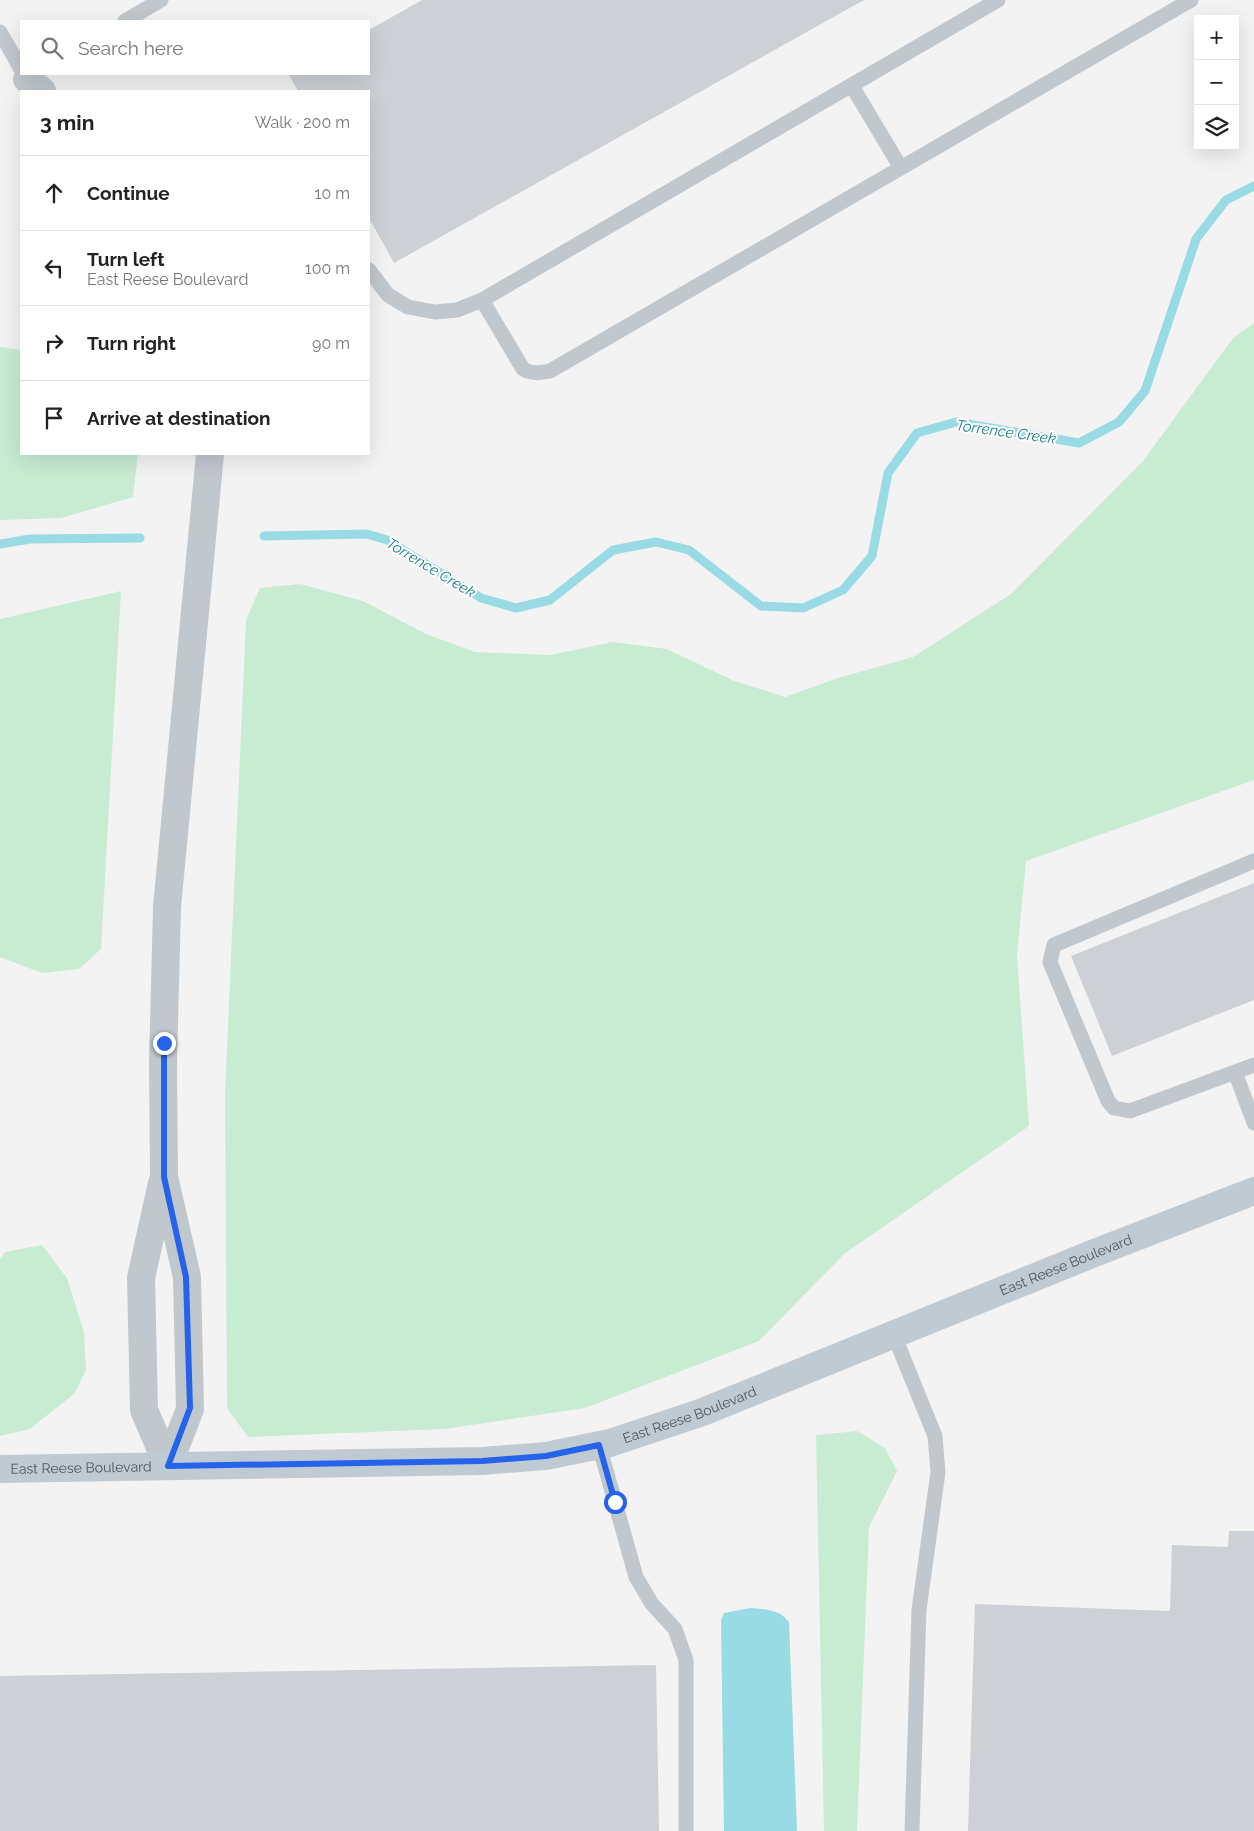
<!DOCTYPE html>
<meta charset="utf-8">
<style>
body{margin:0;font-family:Raleway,sans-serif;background:#f6f6f6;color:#222}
.controls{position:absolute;right:15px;top:15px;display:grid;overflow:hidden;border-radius:0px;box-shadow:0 5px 20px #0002}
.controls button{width:45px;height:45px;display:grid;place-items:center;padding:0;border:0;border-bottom:1px solid #e0e0e0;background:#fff;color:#222;font:25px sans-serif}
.stop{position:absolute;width:15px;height:15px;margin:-11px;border:4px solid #2563eb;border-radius:50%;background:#fff}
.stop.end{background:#2563eb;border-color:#fff;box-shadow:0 1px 5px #0008}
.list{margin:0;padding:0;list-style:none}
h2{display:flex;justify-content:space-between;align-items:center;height:65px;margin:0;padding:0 20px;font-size:21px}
h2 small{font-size:16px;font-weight:400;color:#767676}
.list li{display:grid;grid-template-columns:32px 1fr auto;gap:15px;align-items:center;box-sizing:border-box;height:75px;padding:0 20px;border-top:1px solid #e0e0e0}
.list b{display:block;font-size:19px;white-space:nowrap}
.list p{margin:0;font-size:16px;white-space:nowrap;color:#767676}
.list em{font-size:16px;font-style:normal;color:#767676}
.icon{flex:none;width:28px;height:28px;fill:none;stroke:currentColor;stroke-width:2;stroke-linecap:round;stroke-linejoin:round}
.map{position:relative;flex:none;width:1254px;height:1831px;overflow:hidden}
.search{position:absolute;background:#fff;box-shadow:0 5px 20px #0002;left:20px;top:20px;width:350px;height:55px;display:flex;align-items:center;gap:12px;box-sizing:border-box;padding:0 18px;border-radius:0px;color:#767676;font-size:19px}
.panel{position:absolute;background:#fff;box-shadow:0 5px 20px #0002;left:20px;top:90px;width:350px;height:365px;border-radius:0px}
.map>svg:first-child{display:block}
.green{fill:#c7ecd2}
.water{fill:#98dbe5}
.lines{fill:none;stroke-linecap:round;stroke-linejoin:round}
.stream{stroke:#98dbe5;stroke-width:9}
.building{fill:#cdd0d4}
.lane{stroke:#c0c7cd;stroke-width:15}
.street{stroke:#c0c7cd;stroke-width:28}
.secondary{stroke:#c0cad2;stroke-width:28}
.route{stroke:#2563eb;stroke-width:6}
.labels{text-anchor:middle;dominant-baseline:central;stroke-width:4;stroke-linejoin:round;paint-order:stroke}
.street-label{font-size:14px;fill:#4c575e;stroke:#fff}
.water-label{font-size:15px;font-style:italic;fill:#1a7d8c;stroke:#fff}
</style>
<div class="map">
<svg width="1254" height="1831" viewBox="0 0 1254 1831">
<rect width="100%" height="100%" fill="#f4f3f3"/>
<!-- green -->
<path class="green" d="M1254 323V780L1026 861 1017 956 1029 1126 844 1254 759 1341 585 1408 444 1429 248 1437 227 1408 225 1093 246 620 260 588 300 584 363 601 426 634 475 652 550 655 613 642 667 649 732 680 785 697 838 678 913 657 1011 594 1143 461 1233 338Z
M0 347 21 350V454H138L133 497 61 518 0 520Z
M121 591 101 949 79 969 42 973 0 957V619Z
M42 1245 67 1278 84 1332 86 1370 75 1393 30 1429 0 1436V1259L5 1252Z
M857 1431 885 1448 897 1471 869 1527 857 1831H824L816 1435Z"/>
<!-- water -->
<path class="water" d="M750 1608C764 1609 780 1609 789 1622L797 1831H724L721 1620 724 1613Z"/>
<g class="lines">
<!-- stream -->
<path class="stream" d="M264 536 367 534 387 540 481 598 516 608 550 600 613 550 656 542 689 550 761 606 803 608 843 590 872 556 888 473 917 433 956 422 1079 443 1119 422 1145 391 1196 239 1226 200 1254 186
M0 544 30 539 140 538"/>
</g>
<!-- building -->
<path class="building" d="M422 0H864L394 263 369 218V91H298L289 75 369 74V30Z
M1254 883V1000L1112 1056 1071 956Z
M1229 1531H1254V1831H968L975 1604 1170 1611 1172 1545 1228 1547Z
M656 1665 659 1831H0V1676Z"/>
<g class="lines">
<!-- lane -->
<path class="lane" d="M125 21 161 0
M0 32 21 69
M852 86 901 168
M369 270 388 295 408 307 435 312 457 310 482 300 523 369C532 374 540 373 550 371L1191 0
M482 300 998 0
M1254 861 1054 945 1050 962 1108 1101 1114 1108 1130 1111 1254 1065
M1235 1072 1254 1123
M894 1335 935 1436 938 1472 919 1610 912 1831
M599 1445 636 1577 652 1604 675 1629 686 1660V1831"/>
<!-- street -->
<path class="street" d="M27 79 42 91
M162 1183 141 1278 144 1410 168 1466
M168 1466 190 1409 187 1277 164 1177 163 1062 167 907 210 454"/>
<!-- secondary -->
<path class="secondary" id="s1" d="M0 1469 482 1461 546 1456 610 1443 700 1413 1092 1254 1254 1191"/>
</g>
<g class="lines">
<!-- route -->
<path class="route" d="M164 1043V1177L186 1277 190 1408 168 1466 482 1461 546 1456 599 1445 615 1502"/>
</g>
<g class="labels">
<!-- street labels -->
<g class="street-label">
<text stroke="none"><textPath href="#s1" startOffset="1101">East Reese Boulevard</textPath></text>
<text stroke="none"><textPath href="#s1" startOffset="696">East Reese Boulevard</textPath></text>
<text stroke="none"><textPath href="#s1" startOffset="81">East Reese Boulevard</textPath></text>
</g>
<!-- water labels -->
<g class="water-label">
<text transform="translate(1006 432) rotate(8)">Torrence Creek</text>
<text transform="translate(431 568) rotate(31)">Torrence Creek</text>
</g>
</g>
</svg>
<div class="controls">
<button>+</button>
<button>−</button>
<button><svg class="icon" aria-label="layers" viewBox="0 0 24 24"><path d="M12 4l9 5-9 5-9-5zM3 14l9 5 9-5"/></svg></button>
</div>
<div class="stop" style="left:615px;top:1502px"></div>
<div class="stop end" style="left:164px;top:1043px"></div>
<div class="search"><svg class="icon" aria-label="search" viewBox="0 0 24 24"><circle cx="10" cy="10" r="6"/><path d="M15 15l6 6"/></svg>Search here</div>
<section class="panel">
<h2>3 min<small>Walk · 200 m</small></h2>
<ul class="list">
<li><svg class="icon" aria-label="ahead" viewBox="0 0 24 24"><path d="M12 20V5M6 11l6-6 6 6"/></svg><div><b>Continue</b></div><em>10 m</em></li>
<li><svg class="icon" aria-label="left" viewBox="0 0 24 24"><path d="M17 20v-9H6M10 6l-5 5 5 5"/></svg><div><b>Turn left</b><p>East Reese Boulevard</p></div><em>100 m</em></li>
<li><svg class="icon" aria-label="right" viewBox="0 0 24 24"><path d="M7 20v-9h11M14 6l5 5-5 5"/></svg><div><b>Turn right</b></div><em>90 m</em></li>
<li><svg class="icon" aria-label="arrive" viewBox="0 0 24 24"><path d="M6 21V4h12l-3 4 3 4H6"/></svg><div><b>Arrive at destination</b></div></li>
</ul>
</section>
</div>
